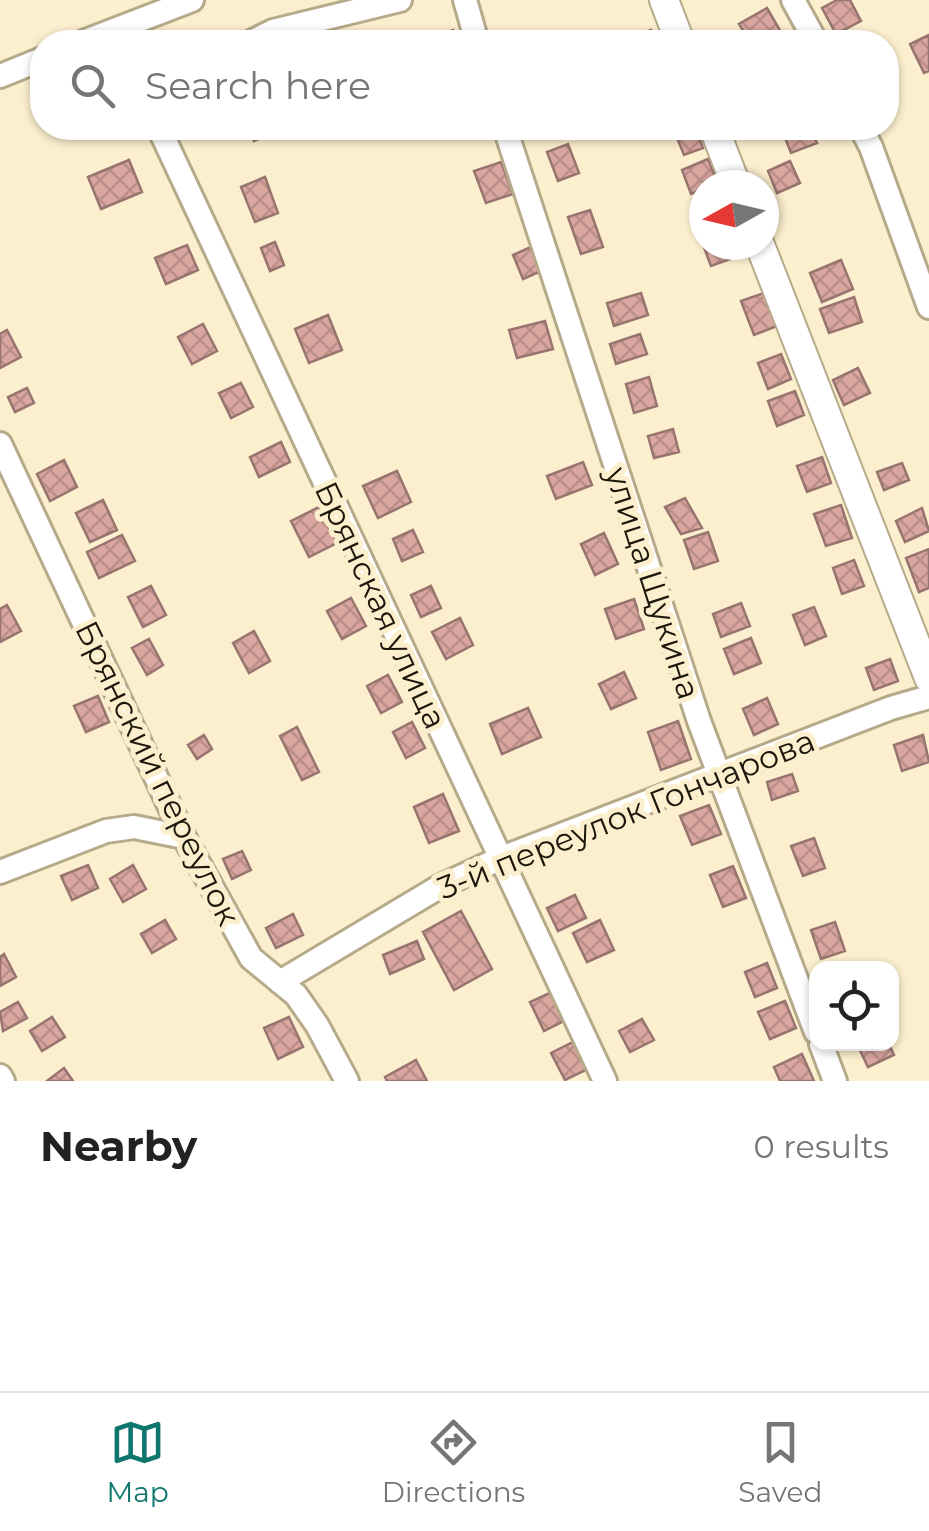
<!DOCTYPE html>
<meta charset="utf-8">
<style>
body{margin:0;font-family:Montserrat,sans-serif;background:#f2f2f2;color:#222}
.controls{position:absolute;right:30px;bottom:30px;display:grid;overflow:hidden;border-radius:20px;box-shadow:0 2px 8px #0004}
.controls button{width:90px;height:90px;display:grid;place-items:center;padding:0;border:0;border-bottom:2px solid #e0e0e0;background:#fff;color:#222;font:50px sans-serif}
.compass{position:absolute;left:689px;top:170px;width:90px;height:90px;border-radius:50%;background:#fff;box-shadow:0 2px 8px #0004;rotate:262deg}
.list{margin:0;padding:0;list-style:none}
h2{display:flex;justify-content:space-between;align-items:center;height:130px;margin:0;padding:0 40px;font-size:42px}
h2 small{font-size:32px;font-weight:400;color:#767676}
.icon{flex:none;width:55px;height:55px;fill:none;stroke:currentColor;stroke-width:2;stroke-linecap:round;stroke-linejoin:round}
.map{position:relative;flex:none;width:929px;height:1081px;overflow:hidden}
.search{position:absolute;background:#fff;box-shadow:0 2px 8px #0004;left:30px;right:30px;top:30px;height:110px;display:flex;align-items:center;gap:25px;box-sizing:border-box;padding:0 35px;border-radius:40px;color:#767676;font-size:38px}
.sheet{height:310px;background:#fff}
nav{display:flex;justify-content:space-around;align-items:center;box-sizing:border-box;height:140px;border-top:2px solid #e0e0e0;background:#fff;font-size:28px;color:#767676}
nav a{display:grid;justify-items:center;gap:5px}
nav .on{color:#0f766e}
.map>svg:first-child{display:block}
.building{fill:url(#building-cross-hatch);stroke:#987470;stroke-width:2.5}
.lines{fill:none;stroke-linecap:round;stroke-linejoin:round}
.minor-casing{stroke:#b7aa8b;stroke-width:28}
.tertiary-casing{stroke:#b7aa8b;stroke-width:32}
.minor{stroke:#fff;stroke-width:22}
.tertiary{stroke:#fff;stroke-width:28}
.labels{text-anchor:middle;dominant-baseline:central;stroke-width:10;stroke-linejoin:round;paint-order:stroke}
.street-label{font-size:32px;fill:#1b170b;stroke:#fcefce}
</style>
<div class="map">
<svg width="929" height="1081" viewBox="0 0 929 1081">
<defs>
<pattern id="building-cross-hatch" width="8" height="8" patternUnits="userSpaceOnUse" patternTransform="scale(2.5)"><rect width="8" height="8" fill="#daa7a0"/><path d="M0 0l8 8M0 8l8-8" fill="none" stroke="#ba8f88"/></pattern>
</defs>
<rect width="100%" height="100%" fill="#fcefce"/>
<!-- building -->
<path class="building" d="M837 0H850L861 21 836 34 822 8Z
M767 8 781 32 763 42H750L739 24Z
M453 30 458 42H431L429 39Z
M651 30 655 42H629L628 39Z
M929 35V71L924 73 910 44Z
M248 128H279L280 130 254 141Z
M673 128H695L703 148 684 155Z
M789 128H810L817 143 791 153 782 130Z
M568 144 579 173 558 181 547 152Z
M708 159 718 183 704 185V189L691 194 682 170Z
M129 160 142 192 101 209 88 177Z
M790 161 800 183 777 193 768 171Z
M501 162 513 194 486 203 474 171Z
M265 177 278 213 255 222 241 187Z
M590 210 603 247 581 254 568 217Z
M704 232V245H744L747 253 711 266 699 234Z
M275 242 284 265 270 271 261 248Z
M187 245 198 270 166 284 155 258Z
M531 247 541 271 523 279 513 255Z
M841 260 853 289 822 302 810 273Z
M641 293 648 315 614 326 607 303Z
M764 293 777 326 754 335 741 301Z
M854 297 862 322 829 333 820 309Z
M328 315 342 350 309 363 295 329Z
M545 321 553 349 517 358 509 330Z
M203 324 217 351 192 364 178 337Z
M7 330 21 357 0 368V334Z
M640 334 647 354 616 364 610 344Z
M781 354 791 379 768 389 758 363Z
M858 368 870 393 844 405 833 380Z
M649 377 657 406 634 413 626 384Z
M241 383 253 407 231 418 219 393Z
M27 388 34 403 15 412 8 397Z
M795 391 804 415 777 426 768 401Z
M673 429 679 452 654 458 648 436Z
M281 442 290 462 259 477 250 457Z
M822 457 831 483 807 492 797 466Z
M64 460 77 487 50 501 37 474Z
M583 462 592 485 556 499 547 476Z
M902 463 909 480 884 490 877 472Z
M397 471 411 502 378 518 363 486Z
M685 498 702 528 681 534 665 507Z
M103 500 117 530 90 542 76 513Z
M841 505 852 538 826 546 814 514Z
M319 507 337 543 309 557 291 521Z
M922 508 929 531 905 542 896 521Z
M413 530 423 552 402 561 393 539Z
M708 532 718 561 694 569 684 540Z
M604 533 618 564 595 575 581 544Z
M122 535 135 561 99 578 87 552Z
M929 549V588L919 592 906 558Z
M854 560 864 586 842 594 833 568Z
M151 586 166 615 143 627 128 597Z
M431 586 441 608 421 617 411 595Z
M351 598 366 626 342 639 327 611Z
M634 599 644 629 616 639 605 609Z
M741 603 750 626 721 637 713 614Z
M7 605 21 631 0 642V609Z
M814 607 826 636 805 645 793 615Z
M460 618 473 645 446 659 432 632Z
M254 631 270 661 249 673 233 643Z
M751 638 761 663 734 674 724 649Z
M149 639 163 665 147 675 132 648Z
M890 659 898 681 874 690 866 668Z
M624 672 636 698 611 709 599 684Z
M388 675 402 702 381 713 367 686Z
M98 696 109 722 86 732 74 706Z
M767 698 778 724 754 735 743 709Z
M528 708 541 737 502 754 490 724Z
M678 721 691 759 661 770 648 732Z
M412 722 425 748 406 758 393 732Z
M297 727 319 772 302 780 280 736Z
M204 735 212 749 197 759 188 745Z
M923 735 929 762 902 771 894 745Z
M792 774 798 791 772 800 767 782Z
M443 794 459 831 429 843 414 807Z
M709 805 721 834 692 845 680 816Z
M814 838 825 868 803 876 791 846Z
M242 851 251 870 232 879 223 859Z
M88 865 98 888 72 900 61 876Z
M133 865 146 889 123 902 110 879Z
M733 866 746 898 723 907 710 875Z
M575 895 586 918 558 931 547 908Z
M461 911 492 969 454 990 423 932Z
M293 914 303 935 276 948 266 928Z
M165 920 176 939 152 953 141 934Z
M600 920 614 950 587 962 573 933Z
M835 922 845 951 821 959 811 930Z
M417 941 424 959 390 974 383 955Z
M4 954 16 977 0 986V957Z
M767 963 777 988 755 997 745 972Z
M552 992 566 1020 544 1031 530 1002Z
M785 1001 796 1028 770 1039 758 1012Z
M18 1002 27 1018 3 1031 0 1012Z
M52 1017 65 1037 42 1051 30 1031Z
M289 1017 303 1047 278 1059 264 1028Z
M642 1019 654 1040 630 1052 619 1031Z
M575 1041 588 1069 565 1080 551 1053Z
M857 1044H889L894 1055 868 1067Z
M802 1054 814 1081H780L774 1067Z
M416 1060 427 1081H387L385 1077Z
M64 1068 73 1081H47Z"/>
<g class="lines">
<!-- minor casing -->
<g class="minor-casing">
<path id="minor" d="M465 0 477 42
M793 0 816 42
M83 42 192 0
M251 42 273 31 400 0
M0 76 42 59
M159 128 605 1081
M505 128 699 721 816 1032
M861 128 871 147 929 307
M0 444 184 837 251 958 296 995 317 1025 347 1081
M0 872 106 831 134 827 184 837
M280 982 439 887 499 859 891 708 929 697
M821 1044 835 1081
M0 1076 3 1081"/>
</g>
<!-- tertiary casing -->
<g class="tertiary-casing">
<path id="tertiary" d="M664 0 680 42
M714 128 736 185
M760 245 929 678"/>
</g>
<!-- minor -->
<use href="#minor" class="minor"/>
<!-- tertiary -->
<use href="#tertiary" class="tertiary"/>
</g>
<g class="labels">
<!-- street labels -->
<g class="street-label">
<text transform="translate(653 583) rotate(72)">улица Щукина</text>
<text transform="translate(381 605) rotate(65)">Брянская улица</text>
<text transform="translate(158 773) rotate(64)">Брянский переулок</text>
<text transform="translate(626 814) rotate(-22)">3-й переулок Гончарова</text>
</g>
</g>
</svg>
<div class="controls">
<button><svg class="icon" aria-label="locate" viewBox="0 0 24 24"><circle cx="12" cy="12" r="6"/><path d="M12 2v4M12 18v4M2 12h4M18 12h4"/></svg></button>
</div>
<svg class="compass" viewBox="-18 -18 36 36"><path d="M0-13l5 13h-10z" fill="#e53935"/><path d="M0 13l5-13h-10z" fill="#767676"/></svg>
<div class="search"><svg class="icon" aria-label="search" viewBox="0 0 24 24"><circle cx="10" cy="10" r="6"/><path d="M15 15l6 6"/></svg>Search here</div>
</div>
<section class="sheet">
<h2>Nearby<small>0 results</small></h2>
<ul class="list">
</ul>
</section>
<nav>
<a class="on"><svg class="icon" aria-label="map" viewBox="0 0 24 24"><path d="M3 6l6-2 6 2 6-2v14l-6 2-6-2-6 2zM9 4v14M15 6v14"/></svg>Map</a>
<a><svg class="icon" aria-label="directions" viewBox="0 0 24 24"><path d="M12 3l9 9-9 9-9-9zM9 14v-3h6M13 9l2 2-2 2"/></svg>Directions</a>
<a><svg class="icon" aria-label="saved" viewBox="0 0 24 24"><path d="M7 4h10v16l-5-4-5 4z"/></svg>Saved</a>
</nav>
